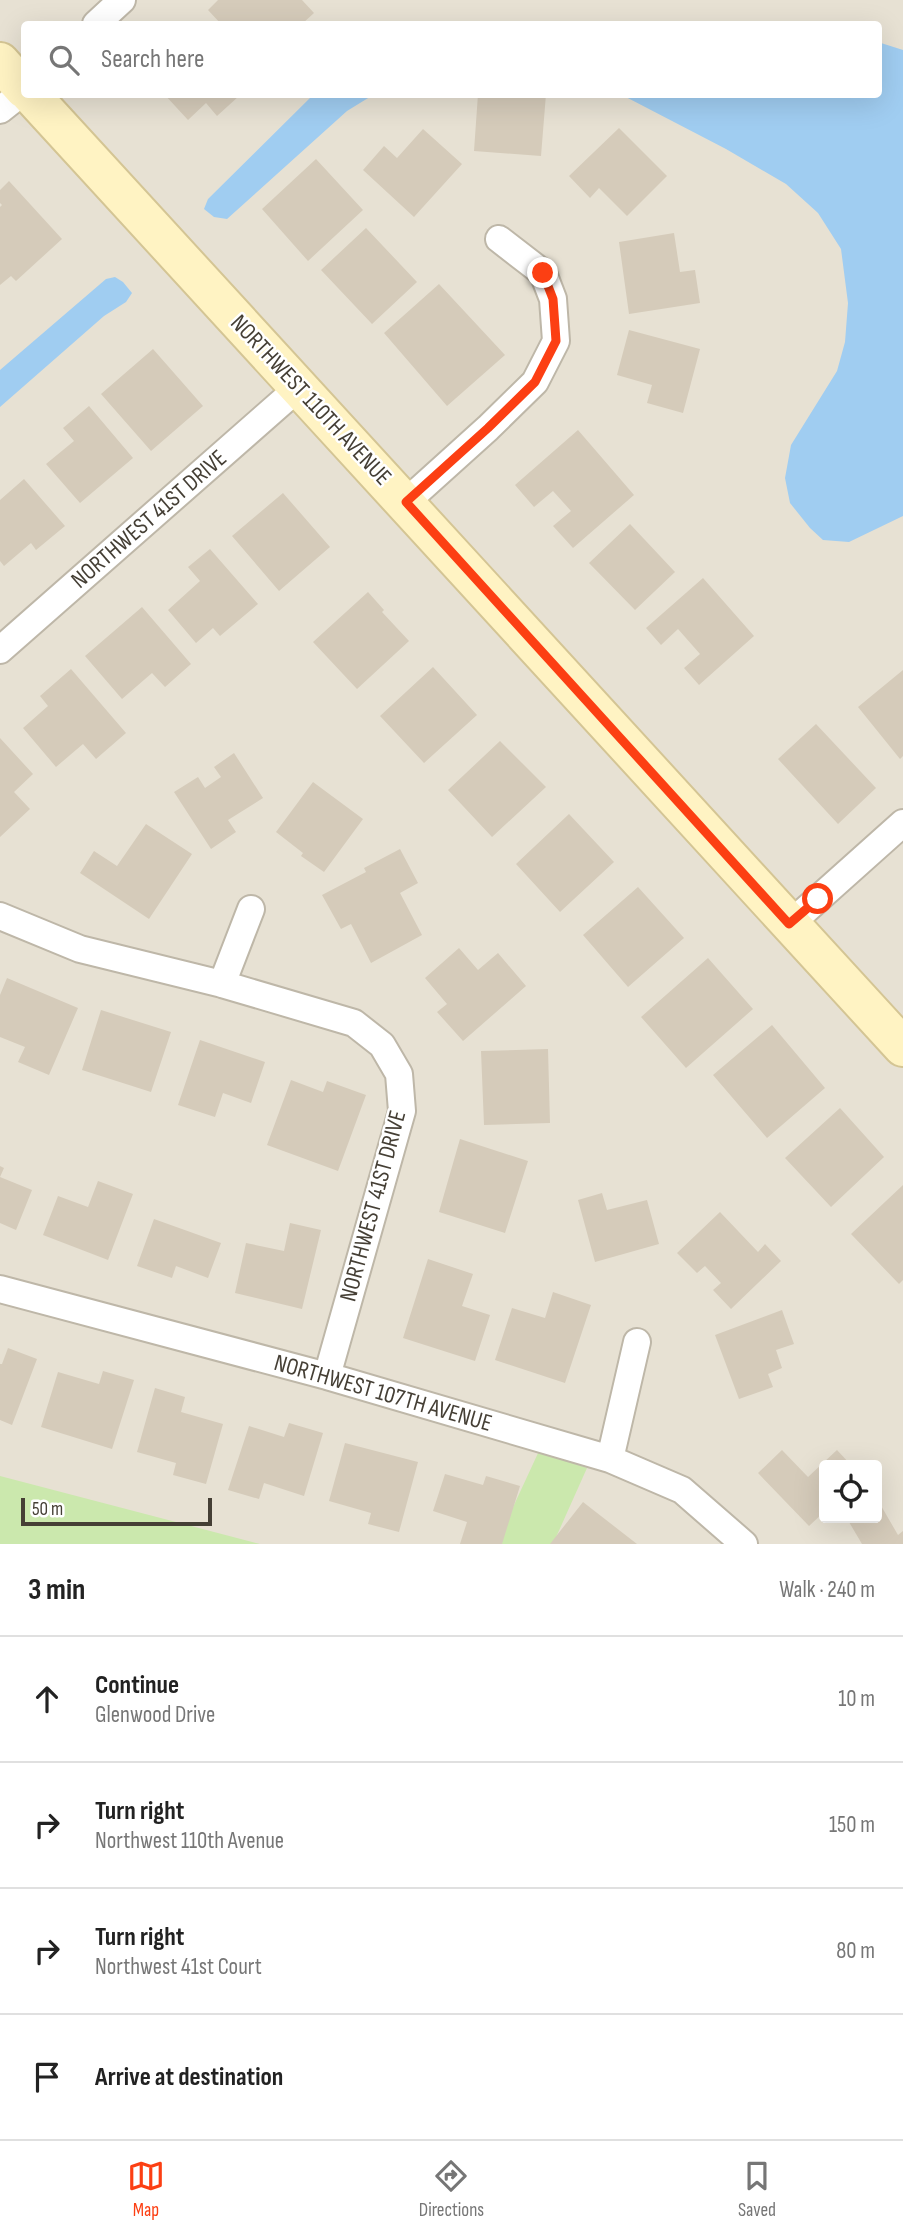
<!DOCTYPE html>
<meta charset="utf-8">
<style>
body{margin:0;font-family:"Sofia Sans Condensed",sans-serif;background:#f6f6f6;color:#222}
.controls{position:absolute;right:21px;bottom:21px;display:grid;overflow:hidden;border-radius:7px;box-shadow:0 7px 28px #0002}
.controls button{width:63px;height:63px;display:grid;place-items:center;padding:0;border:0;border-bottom:2px solid #e0e0e0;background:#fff;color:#222;font:35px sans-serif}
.scale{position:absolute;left:21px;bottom:18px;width:191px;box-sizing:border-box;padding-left:7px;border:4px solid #453f35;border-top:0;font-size:19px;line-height:24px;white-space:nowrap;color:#453f35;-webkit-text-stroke:5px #fff;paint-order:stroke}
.stop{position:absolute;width:21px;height:21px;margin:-16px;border:5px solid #fc3f13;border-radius:50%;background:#fff}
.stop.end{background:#fc3f13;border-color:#fff;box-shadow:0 2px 7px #0008}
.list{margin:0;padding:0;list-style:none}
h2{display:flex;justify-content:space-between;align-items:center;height:91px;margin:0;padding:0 28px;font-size:30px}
h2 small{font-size:23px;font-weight:400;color:#767676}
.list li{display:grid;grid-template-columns:46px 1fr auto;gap:21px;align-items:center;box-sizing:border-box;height:126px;padding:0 28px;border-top:2px solid #e0e0e0}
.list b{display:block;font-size:26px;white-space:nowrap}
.list p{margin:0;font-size:23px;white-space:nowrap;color:#767676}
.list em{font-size:23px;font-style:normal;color:#767676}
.icon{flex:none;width:38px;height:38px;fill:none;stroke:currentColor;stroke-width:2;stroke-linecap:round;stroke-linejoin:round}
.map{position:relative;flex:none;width:903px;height:1544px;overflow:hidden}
.search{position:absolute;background:#fff;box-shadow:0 7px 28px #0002;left:21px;right:21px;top:21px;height:77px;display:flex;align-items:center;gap:18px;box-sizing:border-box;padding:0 24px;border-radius:7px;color:#767676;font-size:26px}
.sheet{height:595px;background:#fff}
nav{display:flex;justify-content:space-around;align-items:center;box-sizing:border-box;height:98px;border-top:2px solid #e0e0e0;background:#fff;font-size:19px;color:#767676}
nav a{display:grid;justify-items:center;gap:4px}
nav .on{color:#fc3f13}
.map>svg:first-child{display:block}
.residential{fill:#e7e1d3;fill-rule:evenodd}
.green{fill:#cbe8ad}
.water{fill:#a0cdf1}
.building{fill:#d5cbba}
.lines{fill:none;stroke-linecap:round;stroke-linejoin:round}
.street-casing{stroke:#beb7a8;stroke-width:30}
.secondary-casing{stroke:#d4c594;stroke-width:42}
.street{stroke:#fff;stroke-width:26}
.secondary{stroke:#fff3c3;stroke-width:38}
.route{stroke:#fc3f13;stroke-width:9}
.labels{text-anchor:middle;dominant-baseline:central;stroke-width:5;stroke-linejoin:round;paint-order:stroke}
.street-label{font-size:24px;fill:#453f35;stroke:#fff}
</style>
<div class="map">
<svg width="903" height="1544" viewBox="0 0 903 1544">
<rect width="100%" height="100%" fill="#f3efe5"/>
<!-- residential -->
<path class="residential" d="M0 0H903V1544H0ZM24 24H878V94H24ZM824 1465H877V1518H824Z"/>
<!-- green -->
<path class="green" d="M539 1451 587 1468 553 1544H496Z
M0 1476 260 1544H0Z"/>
<!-- water -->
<path class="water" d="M881 43 903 50V516L849 542 823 540 810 528 790 503 785 478 791 445 837 371 845 342 848 303 841 249 818 213 786 184 726 149 622 95 878 94V44Z
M313 95H373L347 111 227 219 214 217 204 209 208 199Z
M115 277 123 282 132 293 126 302 104 316 0 407V370L106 279Z"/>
<!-- building -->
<path class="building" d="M218 0H302L314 13 302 24H273L271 23 269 24H221L208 10Z
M164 94H238L239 96 217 116 206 103 188 120Z
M478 94H546L541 156 474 151Z
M619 128 667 176 627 216 599 188 590 198 569 176Z
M423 129 462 164 414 217 363 170 384 146 397 158Z
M316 159 363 210 308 261 262 209Z
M9 181 62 239 16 281 11 276 0 285V207L2 205 0 203V190Z
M366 228 417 282 372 324 321 270Z
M674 233 680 272 695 270 700 303 629 314 619 242Z
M439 284 505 355 447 406 384 333Z
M629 330 700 349 683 413 647 403 652 385 617 375Z
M153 349 203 406 151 451 101 394Z
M89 406 133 458 80 503 46 464 74 441 63 428Z
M578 430 634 495 573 548 553 526 571 511 553 491 534 507 515 485Z
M24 479 65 526 36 550 31 543 4 566 0 561V500Z
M283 493 330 547 279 591 232 536Z
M630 524 675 572 635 610 589 563Z
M210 549 258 604 220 636 213 628 196 643 168 610 200 581 188 567Z
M703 578 754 636 699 685 684 668 700 654 678 629 661 645 646 628Z
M368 592 384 610 382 612 409 641 357 689 313 642Z
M142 607 191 664 165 687 152 673 122 699 85 656Z
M433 667 477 715 424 763 380 716Z
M71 669 126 733 96 759 83 744 56 767 23 728 48 706 40 696Z
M903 670V756L900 759 858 707Z
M816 724 876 788 838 824 778 759Z
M0 738 33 774 14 792 30 809 0 837Z
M500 741 546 787 492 837 448 790Z
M234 753 263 798 228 820 236 832 211 849 174 792 198 777 205 788 221 777 214 767Z
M313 782 363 819 324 872 301 856 303 853 276 832Z
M569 814 614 862 560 912 516 864Z
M146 824 192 854 149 919 80 873 94 851 117 866Z
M400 849 418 883 400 893 422 935 371 963 351 924 341 929 322 895 366 872 364 868Z
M638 887 684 938 628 987 583 935Z
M459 948 478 970 498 953 526 986 463 1041 437 1012 447 1004 425 978Z
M708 958 753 1009 686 1068 641 1017Z
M7 978 78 1008 49 1075 18 1062 25 1047 0 1037V995Z
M101 1010 171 1032 151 1092 82 1070Z
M772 1025 825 1088 767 1138 713 1075Z
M200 1040 265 1062 251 1103 223 1093 215 1117 178 1105Z
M548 1049 550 1123 484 1125 481 1051Z
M291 1080 323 1092 327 1081 366 1095 338 1171 267 1145Z
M840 1108 884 1157 831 1207 785 1158Z
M460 1139 528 1161 505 1233 439 1212Z
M0 1166 4 1168 0 1177 32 1190 16 1230 0 1223Z
M98 1181 133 1194 108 1260 43 1235 58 1196 88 1207Z
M903 1185V1280L899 1284 851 1234Z
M602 1193 607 1210 647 1200 659 1244 595 1262 578 1200Z
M720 1212 758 1252 765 1244 781 1261 731 1309 713 1290 721 1283 705 1266 697 1273 677 1253Z
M154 1219 221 1243 208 1278 176 1266 172 1278 137 1266Z
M290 1223 321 1230 302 1309 235 1293 246 1243 284 1251Z
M428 1259 473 1274 462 1306 490 1315 475 1361 403 1338Z
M553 1292 591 1305 565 1383 495 1360 512 1308 545 1318Z
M782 1310 794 1344 776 1350 782 1368 768 1374 773 1387 739 1399 715 1335Z
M8 1348 37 1359 12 1425 0 1420V1364H2Z
M103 1371 134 1380 112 1449 41 1427 58 1372 99 1384Z
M155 1388 185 1397 181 1412 223 1424 206 1484 173 1475 176 1463 137 1452Z
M289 1423 323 1433 304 1496 264 1483 259 1499 228 1490 249 1426 284 1437Z
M345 1443 418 1462 399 1532 368 1524 371 1513 329 1501Z
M782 1450 808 1477 837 1450 851 1465H824V1512L809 1526 758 1473Z
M445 1474 483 1485 486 1476 520 1486 502 1544H460L467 1522 433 1511Z
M583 1502 637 1544H550Z
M880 1504 898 1535 903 1531V1544H862L849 1522 856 1518H877V1505Z"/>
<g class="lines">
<!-- street casing -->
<g class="street-casing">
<path id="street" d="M96 24 122 0
M0 110 24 91
M406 502 488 428 535 382 556 341 553 299 543 273 499 239
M0 650 298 388
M0 916 80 949 222 984 354 1023 382 1045 399 1074 402 1111 327 1376
M790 924 903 823
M222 984 251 909
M0 1289 327 1376 610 1459 682 1490 744 1544
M610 1459 637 1342"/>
</g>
<!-- secondary casing -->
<g class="secondary-casing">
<path id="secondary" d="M0 62 24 89
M30 94 903 1047"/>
</g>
<!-- street -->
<use href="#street" class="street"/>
<!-- secondary -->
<use href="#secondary" class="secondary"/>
</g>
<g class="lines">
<!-- route -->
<path class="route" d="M543 273 553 299 556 341 535 382 488 428 406 502 789 924 818 899"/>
</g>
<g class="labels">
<!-- street labels -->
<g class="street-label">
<text transform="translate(311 400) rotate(47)">NORTHWEST 110TH AVENUE</text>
<text transform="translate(149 519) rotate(-41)">NORTHWEST 41ST DRIVE</text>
<text transform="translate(373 1206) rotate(-75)">NORTHWEST 41ST DRIVE</text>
<text transform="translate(383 1393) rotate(16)">NORTHWEST 107TH AVENUE</text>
</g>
</g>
</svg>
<div class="controls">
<button><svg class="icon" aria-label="locate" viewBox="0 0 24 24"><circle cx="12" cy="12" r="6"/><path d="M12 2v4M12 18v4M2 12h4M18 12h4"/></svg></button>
</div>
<div class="scale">50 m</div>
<div class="stop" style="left:818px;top:899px"></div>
<div class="stop end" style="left:543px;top:273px"></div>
<div class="search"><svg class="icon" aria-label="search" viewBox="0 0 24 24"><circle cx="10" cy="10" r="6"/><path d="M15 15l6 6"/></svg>Search here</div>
</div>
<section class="sheet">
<h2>3 min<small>Walk · 240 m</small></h2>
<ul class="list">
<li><svg class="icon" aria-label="ahead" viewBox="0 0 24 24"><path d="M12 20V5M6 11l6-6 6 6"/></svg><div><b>Continue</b><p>Glenwood Drive</p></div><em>10 m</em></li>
<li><svg class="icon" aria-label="right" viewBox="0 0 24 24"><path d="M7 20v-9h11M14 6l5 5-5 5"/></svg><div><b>Turn right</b><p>Northwest 110th Avenue</p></div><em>150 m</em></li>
<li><svg class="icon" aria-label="right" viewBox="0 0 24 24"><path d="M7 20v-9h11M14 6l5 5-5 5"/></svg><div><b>Turn right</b><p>Northwest 41st Court</p></div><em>80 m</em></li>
<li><svg class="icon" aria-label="arrive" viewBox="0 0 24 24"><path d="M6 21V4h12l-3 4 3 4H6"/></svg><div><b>Arrive at destination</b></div></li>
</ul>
</section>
<nav>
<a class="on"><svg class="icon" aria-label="map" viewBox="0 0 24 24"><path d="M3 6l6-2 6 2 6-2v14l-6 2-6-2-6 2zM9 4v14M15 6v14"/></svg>Map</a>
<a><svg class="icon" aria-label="directions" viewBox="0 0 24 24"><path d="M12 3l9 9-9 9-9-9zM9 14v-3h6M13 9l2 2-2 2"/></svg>Directions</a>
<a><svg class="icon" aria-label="saved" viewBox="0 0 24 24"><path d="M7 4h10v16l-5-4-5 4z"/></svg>Saved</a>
</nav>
